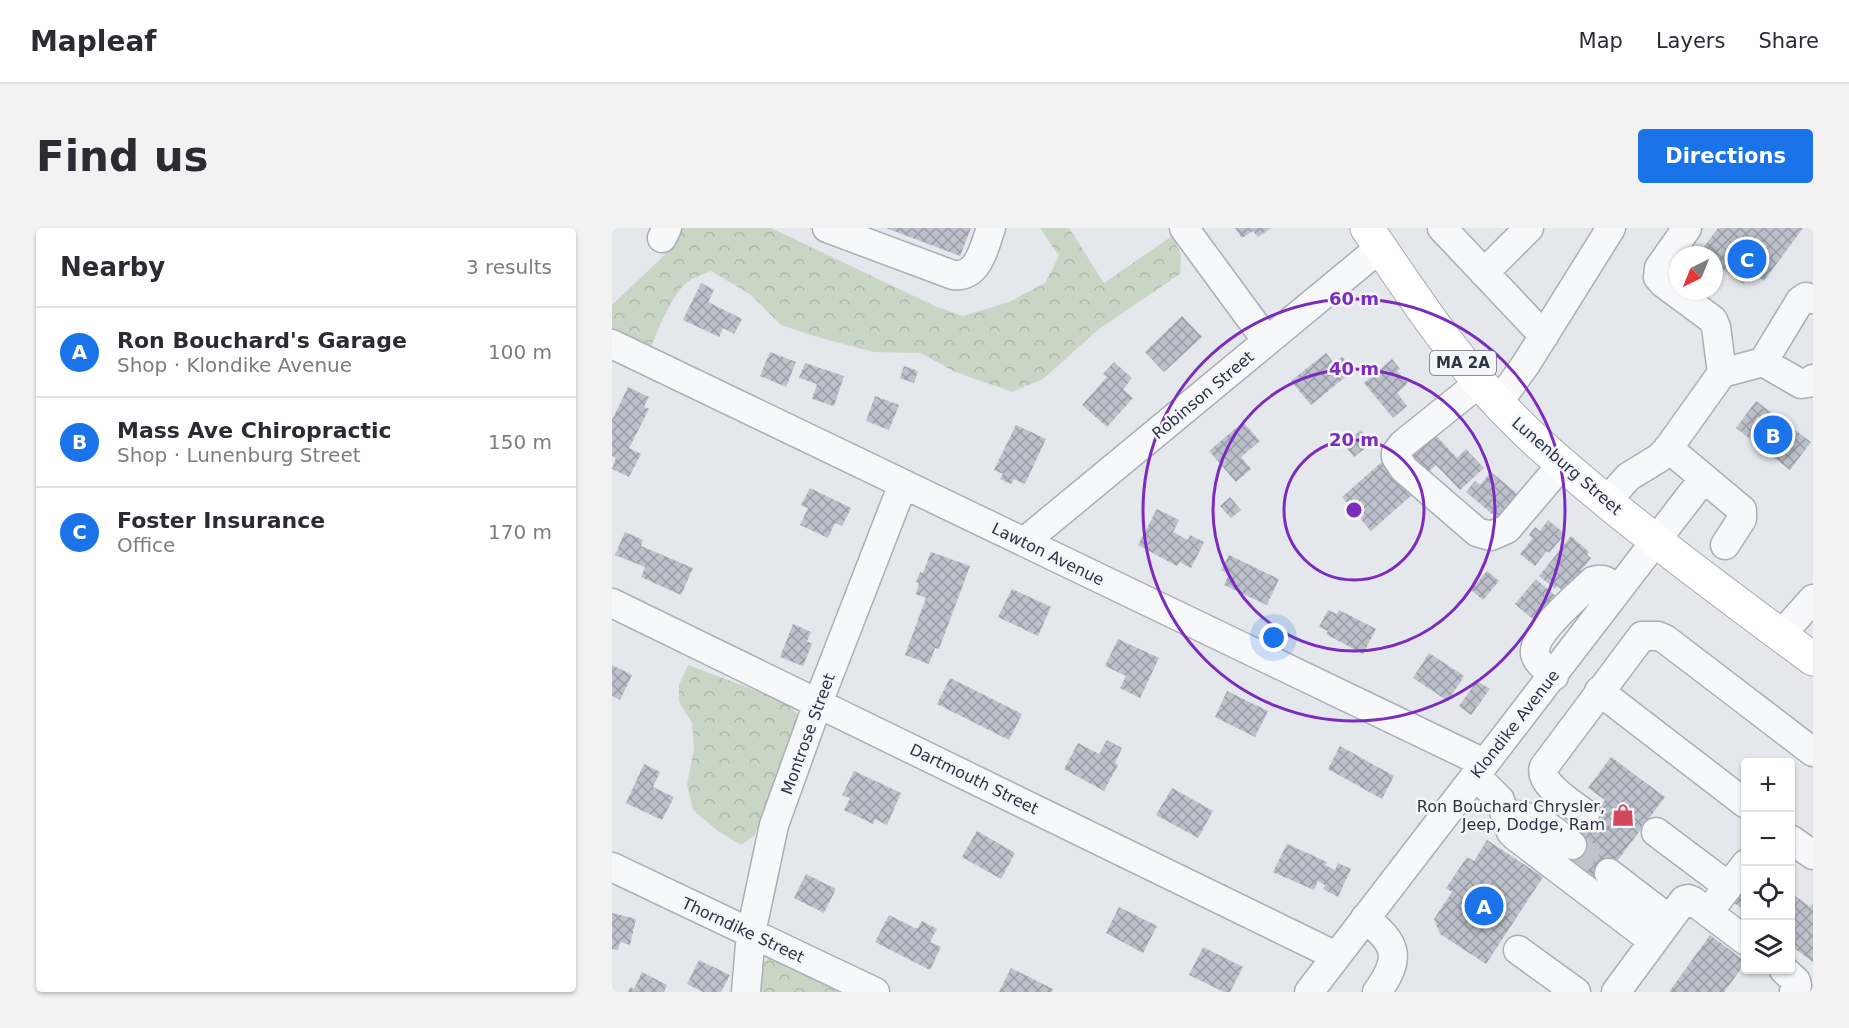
<!DOCTYPE html>
<meta charset="utf-8">
<style>
body{margin:0;font-family:"DejaVu Sans",sans-serif;background:#f2f2f3;color:#2b2b33}
.controls{position:absolute;right:18px;bottom:18px;display:grid;overflow:hidden;border-radius:6px;box-shadow:0 2px 4px #0004}
.controls button{width:54px;height:54px;display:grid;place-items:center;padding:0;border:0;border-bottom:2px solid #e1e1e2;background:#fff;color:#2b2b33;font:30px sans-serif}
.compass{position:absolute;left:1057px;top:18px;width:54px;height:54px;border-radius:50%;background:#fff;box-shadow:0 2px 4px #0004;rotate:223deg}
.you{position:absolute;left:662px;top:410px;width:21px;height:21px;margin:-15px;border:4px solid #fff;border-radius:50%;background:#1a73e8;box-shadow:0 0 0 9px #1a73e833}
.badge{display:grid;place-items:center;width:39px;height:39px;border-radius:50%;background:#1a73e8;color:#fff;font-size:20px;font-weight:700}
.pin{position:absolute;translate:-50% -50%;border:3px solid #fff;box-shadow:0 2px 6px #0006}
.list{margin:0;padding:0;list-style:none}
h2{display:flex;justify-content:space-between;align-items:center;height:78px;margin:0;padding:0 24px;font-size:26px}
h2 small{font-size:20px;font-weight:400;color:#7c7c81}
.list li{display:grid;grid-template-columns:39px 1fr auto;gap:18px;align-items:center;box-sizing:border-box;height:90px;padding:0 24px;border-top:2px solid #e1e1e2}
.list b{display:block;font-size:22px;white-space:nowrap}
.list p{margin:0;font-size:20px;white-space:nowrap;color:#7c7c81}
.list em{font-size:20px;font-style:normal;color:#7c7c81}
.icon{flex:none;width:33px;height:33px;fill:none;stroke:currentColor;stroke-width:2;stroke-linecap:round;stroke-linejoin:round}
.map{position:relative;flex:none;width:1201px;height:764px;overflow:hidden;border-radius:6px}
header{display:flex;align-items:center;gap:36px;box-sizing:border-box;height:84px;padding:0 30px;background:#fff;border-bottom:2px solid #e1e1e2}
header strong{font-size:28px}
nav{display:flex;gap:33px;margin-inline-start:auto;font-size:21px}
.intro{display:flex;align-items:center;justify-content:space-between;box-sizing:border-box;height:144px;padding:0 36px}
h1{margin:0;font-size:42px}
.button{padding:15px 27px;border-radius:6px;background:#1a73e8;color:#fff;font-size:21px;font-weight:700}
main{display:flex;gap:36px;padding:0 36px}
aside{flex:1;background:#fff;border-radius:6px;box-shadow:0 2px 4px #0004}
.map>svg:first-child{display:block}
.forest{fill:url(#forest-crowns)}
.building{fill:url(#building-cross-hatch)}
.lines{fill:none;stroke-linecap:round;stroke-linejoin:round}
.minor-tunnel{stroke:#bfc3cb;stroke-width:28;stroke-dasharray:28 14;stroke-linecap:butt}
.minor-casing{stroke:#a9aeb7;stroke-width:31}
.major-casing{stroke:#a3abb8;stroke-width:35}
.minor{stroke:#f7f8fa;stroke-width:28}
.major{stroke:#fff;stroke-width:33}
.ring{fill:none;stroke:#7b2cbf;stroke-width:3}
.labels{text-anchor:middle;dominant-baseline:central;stroke-width:5;stroke-linejoin:round;paint-order:stroke}
.shield{fill:#f4f6f9;stroke:#676e7b;stroke-width:1.5}
.shield-label{font-size:15px;font-weight:bold;fill:#2b3445}
.street-label{font-size:16px;fill:#2b3445;stroke:#f4f6f9}
.poi-label{font-size:16px;fill:#2b3445;stroke:#f4f6f9;text-anchor:end}
.centre{fill:#7b2cbf;stroke:#f4f6f9;stroke-width:3}
.ring-label{font-size:18px;text-anchor:middle;font-weight:bold;fill:#7b2cbf;stroke:#f4f6f9;stroke-width:5;stroke-linejoin:round;paint-order:stroke}
</style>
<header>
<strong>Mapleaf</strong>
<nav><a>Map</a><a>Layers</a><a>Share</a></nav>
</header>
<div class="intro"><h1>Find us</h1><a class="button">Directions</a></div>
<main>
<aside>
<h2>Nearby<small>3 results</small></h2>
<ul class="list">
<li><span class="badge">A</span><div><b>Ron Bouchard's Garage</b><p>Shop · Klondike Avenue</p></div><em>100 m</em></li>
<li><span class="badge">B</span><div><b>Mass Ave Chiropractic</b><p>Shop · Lunenburg Street</p></div><em>150 m</em></li>
<li><span class="badge">C</span><div><b>Foster Insurance</b><p>Office</p></div><em>170 m</em></li>
</ul>
</aside>
<div class="map">
<svg width="1201" height="764" viewBox="0 0 1201 764">
<defs>
<pattern id="forest-crowns" width="20" height="18" patternUnits="userSpaceOnUse" patternTransform="scale(1.5)"><rect width="20" height="18" fill="#c9d6c5"/><path d="M2 6a3 3 0 1 1 6 0M12 15a3 3 0 1 1 6 0" fill="none" stroke="#adb8ab"/></pattern>
<pattern id="building-cross-hatch" width="8" height="8" patternUnits="userSpaceOnUse" patternTransform="scale(1.5)"><rect width="8" height="8" fill="#bbc0ca"/><path d="M0 0l8 8M0 8l8-8" fill="none" stroke="#989da6"/></pattern>
</defs>
<rect width="100%" height="100%" fill="#e4e7ec"/>
<!-- forest -->
<path class="forest" d="M71 0H159L323 78 351 88 397 74 433 55 447 28 428 0H457L492 55 560 8 569 26 568 46 487 101 431 151 400 164 341 143 309 125 261 124 202 108 169 97 139 67 99 43C89 47 77 51 70 59 56 76 47 99 39 119L24 116 0 107V77L60 20Z
M76 437 175 474 186 487 184 498 143 607 129 617 106 603 81 582 75 557 82 520 80 495 67 474V457Z
M158 729 229 764H148L150 736Z"/>
<!-- building -->
<path class="building" d="M274 0H359L348 28Z
M623 0H659L646 9 641 3 630 10Z
M1106 0H1191L1152 53 1140 44 1131 56 1102 35V27H1095L1089 23Z
M89 55 102 62 96 74 130 91 122 106 111 100 107 109 71 92Z
M570 88 590 109 552 144 533 124Z
M158 124 184 134 174 159 148 148Z
M714 125 722 135 730 129 742 142 699 177 679 153Z
M780 131 788 141 785 143 796 155 785 165 795 178 781 190 752 155Z
M502 134 520 150 511 161 521 170 495 199 470 177 495 149 491 146Z
M193 135 232 148 222 178 200 171 205 156 187 150Z
M292 138 306 143 302 155 288 150Z
M16 159 37 169 32 179 37 181 17 220 29 226 17 249 0 241 4 230 0 228V192Z
M263 168 287 177 277 202 254 193Z
M1144 173 1199 214 1178 242 1124 200Z
M631 194 648 213 629 229 639 241 624 254 597 223Z
M404 197 434 211 413 256 402 251 399 256 388 251 391 246 382 242Z
M749 202 760 215 742 229 731 216Z
M820 203 845 230 854 221 872 240 848 262 824 237 813 247 794 226Z
M771 233 801 266 759 303 730 269Z
M879 244 908 268 892 296 854 264 863 253 868 257Z
M198 260 239 280 230 298 223 295 216 310 188 297 196 280 189 277Z
M618 269 629 282 619 290 608 278Z
M545 281 567 292 561 304 576 312 578 307 592 314 579 340 568 334 565 338 526 317Z
M936 292 953 306 937 325 935 323 923 338 908 326 921 310 917 307 923 299 928 303Z
M13 304 31 312 29 318 81 340 69 367 29 349 33 339 3 327Z
M959 308 977 324 975 327 979 330 969 342 972 344 957 363 953 360 950 362 945 358 943 361 927 348Z
M319 324 358 338 327 421 323 420 317 436 293 427 314 370 304 366 307 355 304 354 308 344 311 345Z
M617 327 667 351 655 377 612 357 617 346 609 342Z
M875 343 887 353 871 372 859 362Z
M924 351 948 372 928 397 903 376Z
M400 361 439 379 426 408 386 389Z
M716 382 725 386 727 382 764 401 751 426 714 406 716 403 707 399Z
M181 396 199 404 195 413 200 416 191 438 168 429Z
M506 411 547 430 528 470 508 460 514 448 493 438Z
M817 425 852 448 836 473 801 450Z
M0 437 20 447 8 472 0 468Z
M338 450 410 486 397 512 325 476Z
M865 453 878 461 859 487 847 478Z
M615 463 656 483 643 509 603 489Z
M495 512 510 520 503 535 506 537 492 563 452 541 466 515 487 526Z
M728 518 782 548 770 571 716 541Z
M999 529 1053 569 988 656 952 629 993 572 976 560Z
M32 536 48 544 41 559 62 569 50 592 14 575Z
M242 543 289 565 275 597 263 591 261 596 232 582 238 570 230 567Z
M560 560 601 583 586 610 544 587Z
M365 603 403 625 389 651 350 629Z
M875 612 931 649 874 736 828 706 822 691 840 664 834 660 855 629 862 633Z
M675 616 715 634 713 637 723 642 726 635 739 641 726 669 711 661 713 657 706 653 702 662 661 644Z
M194 646 224 661 212 685 182 670Z
M1134 660V683L1122 675Z
M1178 664 1198 679 1201 675V734L1178 717Z
M507 679 545 698 531 725 494 705Z
M0 685 24 691 18 717 8 714 6 722 0 721Z
M277 687 305 701 310 693 325 701 318 714 329 719 318 742 263 714Z
M1098 707 1134 734 1112 764H1057Z
M591 719 631 739 618 764H612L577 747Z
M87 732 118 747 109 764H91L75 756Z
M399 740 441 761 439 764H387Z
M30 744 55 757 52 764H16L19 759 22 761Z"/>
<g class="lines">
<!-- minor-tunnel -->
<path class="minor-tunnel" d="M960 617 997 645"/>
<!-- minor casing -->
<g class="minor-casing">
<path id="minor" d="M215 0 341 47C367 50 372 19 379 0
M572 0 655 113
M830 0 932 108
M1075 0 1047 40 1046 49 1051 55 1101 92 1104 99 1110 145
M50 10 55 0
M872 45 917 0
M0 116 872 535
M1151 134 1189 156 1196 155 1201 151
M867 155 791 216 784 225V229L792 241 865 304 879 308 895 301 950 236
M886 175 914 136 999 0
M1056 220 1130 282V291L1113 317
M995 273 1016 249 1047 230 1055 222 1110 145 1151 134 1188 73 1194 69 1201 71
M412 314 769 19
M0 375 724 728
M1169 407 1201 371
M942 448C936 442 925 435 923 426 920 405 967 367 981 353 993 349 997 355 1005 362
M987 463 1134 576
M863 547 888 572 899 604 903 608 1041 713
M894 586C929 589 933 596 960 617
M973 586C961 576 926 556 932 539L1030 408H1046L1053 411 1201 524
M1044 604 1116 658
M1178 611 1201 627
M0 639 263 764
M997 645 1057 691
M1105 673 1134 636
M753 690C785 716 790 729 765 764
M906 722 964 764
M1172 742 1184 753 1185 758 1182 764
M134 764 139 705 162 597 206 475 291 256
M697 764 1092 250
M1004 764 1072 672 1076 671 1081 673 1134 713"/>
</g>
<!-- major casing -->
<g class="major-casing">
<path id="major" d="M755 0C794 57 831 114 877 165 912 205 953 239 994 273 1061 328 1131 379 1201 431"/>
</g>
<!-- minor -->
<use href="#minor" class="minor"/>
<!-- major -->
<use href="#major" class="major"/>
</g>
<!-- distance rings -->
<g class="ring">
<circle cx="742" cy="282" r="70"/>
<circle cx="742" cy="282" r="141"/>
<circle cx="742" cy="282" r="211"/>
</g>
<!-- icons -->
<defs>
<g id="shop-bare" transform="scale(1.8)"><path d="M-5-2.5h2.3a2.7 3.5 0 0 1 5.4 0H5L5.5 6h-11ZM-1.5-2.5h3a1.5 2.3 0 0 0-3 0Z" fill="#d1495b" stroke="#f4f6f9" stroke-width="2.5" paint-order="stroke"/></g>
</defs>
<g fill-rule="evenodd">
<use href="#shop-bare" x="1011" y="587"/>
</g>
<g class="labels">
<!-- shield labels -->
<rect class="shield" x="818" y="123" width="66" height="24" rx="4.5"/>
<g class="shield-label">
<text x="851" y="135">MA 2A</text>
</g>
<!-- street labels -->
<g class="street-label">
<text transform="translate(591 167) rotate(-40)">Robinson Street</text>
<text transform="translate(955 238) rotate(41)">Lunenburg Street</text>
<text transform="translate(436 326) rotate(26)">Lawton Avenue</text>
<text transform="translate(903 496) rotate(-52)">Klondike Avenue</text>
<text transform="translate(196 506) rotate(-70)">Montrose Street</text>
<text transform="translate(362 551) rotate(26)">Dartmouth Street</text>
<text transform="translate(131 702) rotate(25)">Thorndike Street</text>
</g>
<!-- poi labels -->
<g class="poi-label">
<text x="993" y="578">Ron Bouchard Chrysler,<tspan x="993" dy="18">Jeep, Dodge, Ram</tspan></text>
</g>
</g>
<circle cx="742" cy="282" r="9" class="centre"/>
<g class="ring-label">
<text x="742" y="77">60 m</text>
<text x="742" y="147">40 m</text>
<text x="742" y="218">20 m</text>
</g>
</svg>
<div class="controls">
<button>+</button>
<button>−</button>
<button><svg class="icon" aria-label="locate" viewBox="0 0 24 24"><circle cx="12" cy="12" r="6"/><path d="M12 2v4M12 18v4M2 12h4M18 12h4"/></svg></button>
<button><svg class="icon" aria-label="layers" viewBox="0 0 24 24"><path d="M12 4l9 5-9 5-9-5zM3 14l9 5 9-5"/></svg></button>
</div>
<svg class="compass" viewBox="-18 -18 36 36"><path d="M0-13l5 13h-10z" fill="#e53935"/><path d="M0 13l5-13h-10z" fill="#7c7c81"/></svg>
<div class="you"></div>
<div class="pin badge" style="left:872px;top:678px">A</div>
<div class="pin badge" style="left:1161px;top:207px">B</div>
<div class="pin badge" style="left:1135px;top:31px">C</div>
</div>
</main>
